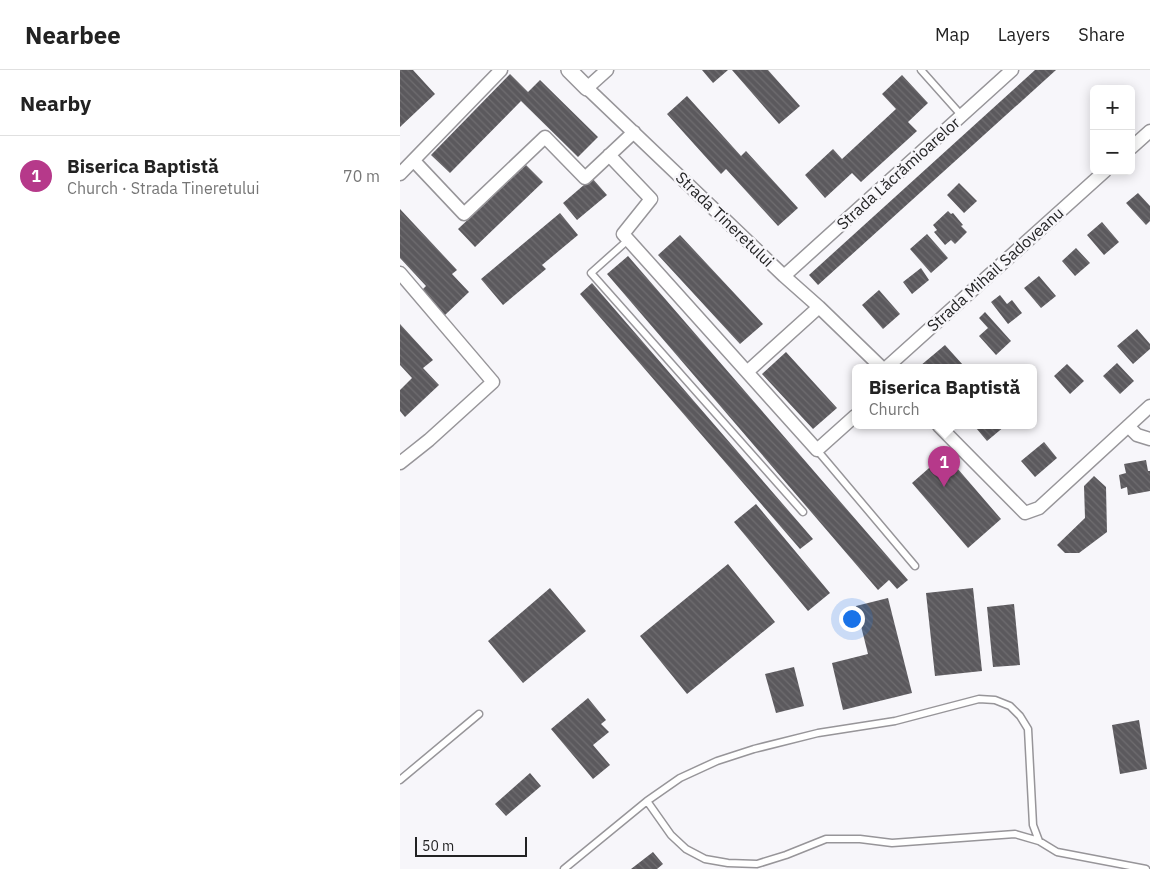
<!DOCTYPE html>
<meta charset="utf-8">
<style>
body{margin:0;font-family:"IBM Plex Sans",sans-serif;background:#f6f6f6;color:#222}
.controls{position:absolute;right:15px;top:15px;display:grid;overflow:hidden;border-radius:8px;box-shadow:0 2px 12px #0003}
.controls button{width:45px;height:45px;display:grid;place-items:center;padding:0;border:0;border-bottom:1px solid #e0e0e0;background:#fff;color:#222;font:25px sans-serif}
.scale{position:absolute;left:15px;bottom:12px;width:112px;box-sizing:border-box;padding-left:5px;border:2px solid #222223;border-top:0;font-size:14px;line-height:18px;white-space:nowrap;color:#222223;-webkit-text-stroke:4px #f7f6fa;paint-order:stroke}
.you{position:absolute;left:451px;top:548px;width:18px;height:18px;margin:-12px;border:4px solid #fff;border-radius:50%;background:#1a73e8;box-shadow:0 0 0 8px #1a73e833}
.badge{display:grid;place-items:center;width:32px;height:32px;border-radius:50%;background:#b6398a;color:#fff;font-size:16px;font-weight:700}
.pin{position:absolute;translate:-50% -41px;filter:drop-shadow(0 1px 2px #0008)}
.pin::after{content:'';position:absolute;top:26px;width:18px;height:15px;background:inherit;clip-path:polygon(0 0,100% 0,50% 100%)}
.popup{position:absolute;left:452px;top:294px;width:185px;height:65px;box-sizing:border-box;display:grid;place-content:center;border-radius:8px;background:#fff;filter:drop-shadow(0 1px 4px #0005);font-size:16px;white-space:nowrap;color:#767676}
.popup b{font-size:19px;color:#222}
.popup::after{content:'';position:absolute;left:50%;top:100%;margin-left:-10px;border:10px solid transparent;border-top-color:#fff}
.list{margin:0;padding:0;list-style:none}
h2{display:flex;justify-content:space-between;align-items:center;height:65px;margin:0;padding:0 20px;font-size:21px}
h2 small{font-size:16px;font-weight:400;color:#767676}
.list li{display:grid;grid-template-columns:32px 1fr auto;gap:15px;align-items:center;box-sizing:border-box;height:80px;padding:0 20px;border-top:1px solid #e0e0e0}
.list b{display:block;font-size:19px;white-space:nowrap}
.list p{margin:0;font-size:16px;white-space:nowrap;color:#767676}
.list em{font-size:16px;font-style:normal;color:#767676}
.map{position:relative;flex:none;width:750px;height:799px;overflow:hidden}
header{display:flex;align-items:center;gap:30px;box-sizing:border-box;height:70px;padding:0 25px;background:#fff;border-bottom:1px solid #e0e0e0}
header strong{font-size:24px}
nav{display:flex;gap:28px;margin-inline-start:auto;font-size:18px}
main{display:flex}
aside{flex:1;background:#fff}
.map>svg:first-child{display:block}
.building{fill:url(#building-back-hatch)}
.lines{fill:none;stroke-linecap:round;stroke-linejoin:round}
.service-casing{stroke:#979599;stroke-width:9}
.minor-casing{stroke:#979599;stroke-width:15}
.tertiary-casing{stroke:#979599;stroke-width:18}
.service{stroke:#fff;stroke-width:6}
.minor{stroke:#fff;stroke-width:12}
.tertiary{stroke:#fff;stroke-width:15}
.labels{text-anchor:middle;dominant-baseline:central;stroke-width:5;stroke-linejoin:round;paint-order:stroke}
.street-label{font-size:16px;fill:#222223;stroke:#f7f6fa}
</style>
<header>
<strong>Nearbee</strong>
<nav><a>Map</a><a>Layers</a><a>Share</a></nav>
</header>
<main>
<aside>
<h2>Nearby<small></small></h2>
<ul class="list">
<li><span class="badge">1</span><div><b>Biserica Baptistă</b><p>Church · Strada Tineretului</p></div><em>70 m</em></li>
</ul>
</aside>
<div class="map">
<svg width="750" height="799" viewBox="0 0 750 799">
<defs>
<pattern id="building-back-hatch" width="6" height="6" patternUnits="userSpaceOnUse" patternTransform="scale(1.25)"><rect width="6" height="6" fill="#5b595d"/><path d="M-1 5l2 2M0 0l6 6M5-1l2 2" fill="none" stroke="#6f6d70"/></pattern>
</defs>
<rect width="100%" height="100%" fill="#f7f6fa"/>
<!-- building -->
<path class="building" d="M0 0H13L35 24 0 57Z
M302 0H328L313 13Z
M332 0H368L400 36 379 54Z
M635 0H656L418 215 409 205Z
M110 4 128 22 140 10 198 67 178 87 121 31 50 103 31 85Z
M502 5 528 33 508 52 517 61 461 112 452 103 425 128 405 105 433 79 442 89 496 39 482 24Z
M287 26 341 86 346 81 398 138 378 156 326 99 321 104 267 44Z
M126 95 143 112 75 177 58 159Z
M192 108 207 125 177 150 163 133Z
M559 113 577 131 564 143 547 125Z
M738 123 750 136V151L746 155 726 133Z
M0 139 57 200 52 204 69 222 45 245 22 220 26 216 0 188Z
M548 141 551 144 553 143 563 155 561 156 567 162 555 174 551 170 545 175 534 162 537 160 533 155Z
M160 143 178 165 142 195 146 199 103 235 81 209Z
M702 152 719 172 704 185 687 165Z
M527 164 548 188 531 203 510 179Z
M280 165 363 254 340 274 258 185Z
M676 178 690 193 675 206 662 191Z
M228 186 508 510 497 519 489 510 478 520 207 204Z
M521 198 529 210 512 224 503 212Z
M639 206 656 226 641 238 624 218Z
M192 213 413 469 400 479 180 224Z
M479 220 500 244 483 259 462 235Z
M600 225 607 234 612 230 622 243 608 254 591 232Z
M585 242 611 271 596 285 579 266 588 258 579 248Z
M0 254 33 290 23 298 39 315 5 347 0 341V320L12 308 0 295Z
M737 259 750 274V279L733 294 717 276Z
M545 275 563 295 560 298H522L520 296Z
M386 282 437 338 413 359 362 304Z
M717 293 734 311 720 324 703 306Z
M667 294 684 311 670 324 654 306Z
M579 356H605L587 371 576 358Z
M644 372 657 388 635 407 621 391Z
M545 384 601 449 568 478 512 413Z
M746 390 748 401H750V421L728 425 727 417 721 419 719 405 726 403 724 394Z
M694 406 706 417 707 462 679 483H665L657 475 685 448 684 416Z
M356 434 430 523 408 541 334 452Z
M328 494 375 552 287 624 240 566Z
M150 518 186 561 123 613 88 571Z
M573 518 582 601 535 606 526 523Z
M488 528 512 623 443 640 432 593 468 584 456 536Z
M614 534 620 595 593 597 587 537Z
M394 597 404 636 376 643 365 604Z
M188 628 206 650 201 654 209 662 193 675 210 695 193 709 151 659Z
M739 650 747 699 720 704 712 655Z
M130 703 141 716 106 746 95 734Z
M253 782 263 794 257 799H231Z"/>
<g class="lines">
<!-- service casing -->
<g class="service-casing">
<path id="service" d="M521 0 562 46
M228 170 191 203 403 442
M417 380 515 496
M0 710 79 644
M247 731 271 765 286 779 305 789 328 793 357 794 386 785 426 769H460L492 773 615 764 639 771
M164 799 247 731 280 708 317 691 354 679 418 663 495 651 579 629 595 630 610 636 620 646 628 659 633 755 639 771 657 782 746 799"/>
</g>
<!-- minor casing -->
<g class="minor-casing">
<path id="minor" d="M207 0 187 18 384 206 419 237 482 298
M731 78 750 61
M209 85 251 129 223 164 347 302 419 237
M14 91 64 144 145 67 185 108 234 62
M0 104 101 0
M0 203 93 312 29 370 0 393
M384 206 612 0
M486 298 705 101
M347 302 417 380 455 346
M539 356 625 443 639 438 750 336
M728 356 737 365 750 369"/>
</g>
<!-- tertiary casing -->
<g class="tertiary-casing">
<path id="tertiary" d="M169 0 187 18"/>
</g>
<!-- service -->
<use href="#service" class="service"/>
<!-- minor -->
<use href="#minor" class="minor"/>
<!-- tertiary -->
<use href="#tertiary" class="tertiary"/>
</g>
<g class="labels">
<!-- street labels -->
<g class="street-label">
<text transform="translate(498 103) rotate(-42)">Strada Lăcrămioarelor</text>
<text transform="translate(325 149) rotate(44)">Strada Tineretului</text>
<text transform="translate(595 199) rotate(-42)">Strada Mihail Sadoveanu</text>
</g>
</g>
</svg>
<div class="controls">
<button>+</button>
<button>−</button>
</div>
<div class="scale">50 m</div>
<div class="you"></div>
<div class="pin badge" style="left:544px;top:417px">1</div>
<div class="popup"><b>Biserica Baptistă</b>Church</div>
</div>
</main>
